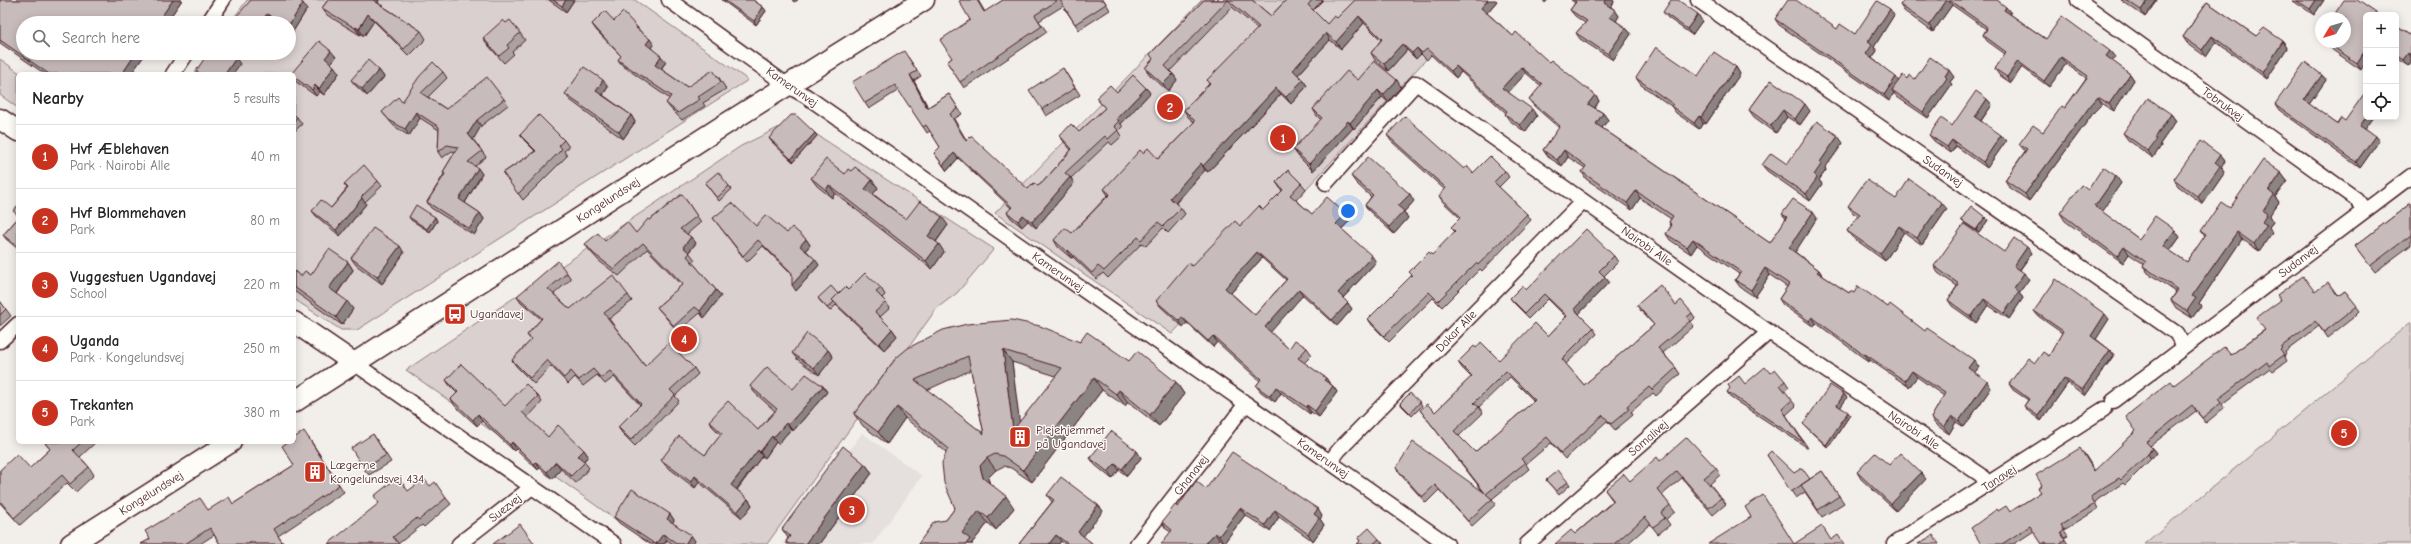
<!DOCTYPE html>
<meta charset="utf-8">
<style>
body{margin:0;font-family:"Comic Neue",sans-serif;background:#f6f6f6;color:#222}
.controls{position:absolute;right:12px;top:12px;display:grid;overflow:hidden;border-radius:6px;box-shadow:0 2px 10px #0003}
.controls button{width:36px;height:36px;display:grid;place-items:center;padding:0;border:0;border-bottom:1px solid #e0e0e0;background:#fff;color:#222;font:20px sans-serif}
.compass{position:absolute;left:2315px;top:12px;width:36px;height:36px;border-radius:50%;background:#fff;box-shadow:0 2px 10px #0003;rotate:232deg}
.you{position:absolute;left:1348px;top:211px;width:14px;height:14px;margin:-10px;border:3px solid #fff;border-radius:50%;background:#1a73e8;box-shadow:0 0 0 6px #1a73e833}
.badge{display:grid;place-items:center;width:26px;height:26px;border-radius:50%;background:#c8321e;color:#fff;font-size:13px;font-weight:700}
.pin{position:absolute;translate:-50% -50%;border:2px solid #fff;box-shadow:0 1px 4px #0006}
.list{margin:0;padding:0;list-style:none}
h2{display:flex;justify-content:space-between;align-items:center;height:52px;margin:0;padding:0 16px;font-size:17px}
h2 small{font-size:13px;font-weight:400;color:#767676}
.list li{display:grid;grid-template-columns:26px 1fr auto;gap:12px;align-items:center;box-sizing:border-box;height:64px;padding:0 16px;border-top:1px solid #e0e0e0}
.list b{display:block;font-size:15px;white-space:nowrap}
.list p{margin:0;font-size:13px;white-space:nowrap;color:#767676}
.list em{font-size:13px;font-style:normal;color:#767676}
.icon{flex:none;width:22px;height:22px;fill:none;stroke:currentColor;stroke-width:2;stroke-linecap:round;stroke-linejoin:round}
.map{position:relative;flex:none;width:2411px;height:544px;overflow:hidden}
.search{position:absolute;background:#fff;box-shadow:0 2px 10px #0003;left:16px;top:16px;width:280px;height:44px;display:flex;align-items:center;gap:10px;box-sizing:border-box;padding:0 14px;border-radius:22px;color:#767676;font-size:15px}
.panel{position:absolute;background:#fff;box-shadow:0 2px 10px #0003;left:16px;top:72px;width:280px;height:372px;border-radius:6px}
.map>svg:first-child{display:block}
.built{fill:#e5dfdd}
.green{fill:#d9d0cf;stroke:#92787d}
.lines{fill:none;stroke-linecap:round;stroke-linejoin:round}
.street-casing{stroke:#4a1f2b;stroke-width:17}
.secondary-casing{stroke:#4a1f2b;stroke-width:23}
.street{stroke:#fdfcf7;stroke-width:14}
.secondary{stroke:#fdfcf7;stroke-width:20}
.wall{fill:#aca1a1;stroke:#4a1f2b;fill-rule:evenodd}
.shaded-wall{fill:#8c8383;stroke:#4a1f2b}
.building{fill:#c8bbbb;stroke:#4a1f2b;fill-rule:evenodd}
.labels{text-anchor:middle;dominant-baseline:central;stroke-width:3;stroke-linejoin:round;paint-order:stroke}
.street-label{font-size:12px;fill:#4a1f2b;stroke:#fdfcf7}
.poi-label{font-size:12px;fill:#4a1f2b;stroke:#fdfcf7;text-anchor:start}
</style>
<div class="map">
<svg width="2411" height="544" viewBox="0 0 2411 544">
<rect width="100%" height="100%" fill="#f2efeb"/>
<filter id="ink" filterUnits="userSpaceOnUse"><feTurbulence type="fractalNoise" baseFrequency=".025" numOctaves="2"/><feDisplacementMap in="SourceGraphic" scale="8" xChannelSelector="R" yChannelSelector="G"/><feConvolveMatrix kernelMatrix="1 2 1 2 8 2 1 2 1" color-interpolation-filters="sRGB"/></filter>
<g filter="url(#ink)">
<!-- built -->
<path class="built" d="M862 433 922 476 873 544H782Z"/>
<!-- green -->
<path class="green" d="M247 0H635L748 80 357 330H341L294 299V74H194L209 53H289V23H230Z
M1202 0H1481L1172 334 995 213Z
M0 59 21 74H18V108L0 95Z
M794 120 994 249 957 293 937 308 767 544H650L406 370 741 146Z
M2411 322V544H2144Z"/>
<g class="lines">
<!-- street casing -->
<g class="street-casing">
<path id="street" d="M669 0 788 86 806 96 1447 544
M1698 0 2176 333 2184 346
M2078 0 2356 199 2365 210
M208 23 223 0
M173 74 187 53
M1326 183 1416 83 1769 332 1981 475 1988 485
M0 341 18 324
M354 363 614 544
M2113 401 2411 176
M1330 462 1339 450 1583 201
M459 544 532 487
M1137 544 1245 405
M1527 544 1769 332
M1894 544 2104 409"/>
</g>
<!-- secondary casing -->
<g class="secondary-casing">
<path id="secondary" d="M0 119 18 131
M294 322 354 363
M294 402 721 127 924 0
M71 544 231 442"/>
</g>
<!-- street -->
<use href="#street" class="street"/>
<!-- secondary -->
<use href="#secondary" class="secondary"/>
</g>
<!-- wall -->
<path class="wall" d="M0 0H182L166 23H23V53H146L131 74H45L0 43Z
M328 0H379L378 3 421 31 426 39 409 56 374 21 364 36 361 34 360 35 327 15 322 8Z
M549 0H574L566 12Z
M722 0H753L763 7 766 11 756 25Z
M792 0H798L794 2Z
M962 0H978L985 12 1003 0H1104L1110 10 1079 30 1063 6 1039 21 1047 32 964 88 947 62 952 58 970 20Z
M1204 0H1252L1271 16 1286 0H1323L1313 10 1327 24 1337 18 1497 1 1487 13 1513 36 1595 95 1599 101 1595 108 1603 113 1608 120 1602 128 1770 243 1786 219 1782 214 1817 218 1795 252 1819 270 1823 276 1849 293H1854L1888 307 1979 367 1974 373 1991 388 1964 427 1956 422 1949 434 1935 424 1931 418 1944 396 1917 377 1909 387 1870 360 1869 362 1816 323 1814 327 1783 305 1779 299 1787 287 1770 275 1755 297 1740 287 1735 280 1739 274 1697 245 1691 254 1670 240 1666 234 1671 226 1669 222 1671 219 1640 198 1632 210 1586 179 1582 172 1585 168 1568 157 1562 166 1548 157 1543 150 1559 128 1534 106 1529 100 1541 86 1526 73 1508 92 1537 116 1525 132 1509 120 1505 114 1506 113 1461 72 1456 78 1431 55 1427 60 1421 54 1416 59 1407 50 1388 71 1375 60 1371 53 1381 40 1364 23 1341 49 1330 40 1298 75 1303 80 1307 86 1291 104 1281 94 1208 172 1205 170 1176 203 1181 208 1185 214 1168 233 1163 228 1146 246 1142 243 1108 278 1103 273 1096 279 1073 257 1071 258 1058 247 1054 240 1072 233 1108 195 1104 189 1143 153 1158 159 1194 122 1188 117 1184 110 1209 84 1207 80 1258 29 1232 7 1170 71 1173 74 1177 80 1168 91 1150 75 1145 68Z
M1571 0H1613L1614 2 1611 7 1615 10 1619 16 1616 21 1626 28 1631 34 1613 60 1580 39 1576 33 1585 23 1575 16 1570 10 1575 3Z
M1904 0H1997L2011 13 2010 14 2046 39 2115 57 2112 61 2130 74 2134 80 2114 111 2102 104 2094 112 2029 201 2009 187 2005 180 2025 151 2024 150 2019 144 2043 132 2065 108 2086 78 2066 64 2049 87 2022 67 2011 83 1999 75 1995 69 2005 54 1987 41 1983 35 1986 29 1952 5 1933 32 1904 11 1900 5Z
M2121 0H2157L2145 17Z
M2292 0H2324L2314 15Z
M2207 2 2256 36 2283 41 2287 48 2267 79 2216 42 2206 57 2187 43 2183 37Z
M307 9 292 33 289 31V23H276L271 19H234Z
M1663 12 1702 21 1692 35 1668 18Z
M1894 15 1874 47 1877 51 1872 58 1899 81 1907 79H1915L1954 77 1950 82 1952 84 1928 118 1897 97 1894 93 1889 101 1779 25 1775 19 1837 29 1855 34Z
M614 21 637 27 641 32 654 45 651 48 666 62 661 69 687 87 718 76 726 89 703 103 705 106 682 120 671 109 666 103 670 99 623 66 618 60 621 56 596 30 592 24Z
M506 23 520 33 525 40 512 52 514 54 504 63 488 45 483 38Z
M2396 26 2411 36V62L2408 66 2396 58Z
M2322 42H2345L2361 70 2324 44Z
M336 57 331 63 339 73 324 95 320 92 316 96 295 81 294 79V74Z
M908 57 921 76 914 81 928 107 949 94 962 114 954 119 967 141 1028 189 1038 186 1043 182 1071 150 1064 142 1060 136 1079 132 1105 108 1096 98 1117 92 1146 88 1150 93 1121 124 1123 127 1119 131 1122 136 1112 145 1109 142 1071 178 1074 183 1036 228 1028 221 1022 227 1011 218 1007 212 1011 208 958 158 947 171 934 153 940 147 930 131 927 133 899 90 869 109 865 103Z
M1736 67 1740 74 1706 124 1703 123 1699 129 1676 113 1671 106 1641 85 1636 78 1698 76Z
M1063 68 1080 95 1046 116 1042 109Z
M379 70 384 77 367 96 356 86 351 80Z
M443 72 447 78 428 97 446 109 504 99 508 105 481 126 473 139 486 157 475 166 482 174 465 203 480 213 484 219 474 235 431 208 427 202 444 174 443 172 455 152 452 151 442 158 438 152 439 130 420 118 409 136 394 126 387 118 382 112 402 102Z
M2322 75 2326 80 2309 104 2337 124 2345 121 2366 117H2374L2365 129 2379 141 2360 168 2279 110 2275 104Z
M1358 80 1401 87 1388 102 1382 97 1354 129 1353 128 1313 171 1298 156 1293 149 1321 120 1317 116 1313 109Z
M1771 80 1810 111 1800 125 1787 117 1776 133 1754 117 1749 110Z
M608 87 603 95 631 115 635 122 623 139 570 100 565 94Z
M1987 99 1992 105 1981 121 2006 141 1987 168 1956 146 1951 153 1934 141 1929 135 1952 126Z
M294 114 297 117 302 124 294 132Z
M2171 114 2176 121 2160 144 2161 146 2153 158 2128 140 2123 133Z
M815 133 817 136 793 162 771 141 769 138Z
M520 135 564 140 569 147 564 151 567 156 523 200 503 173 535 151 525 141Z
M1387 135 1464 169 1473 173 1505 171 1509 177 1499 187 1527 214 1531 220 1482 271 1480 269 1442 307 1433 298 1389 342 1372 325 1368 319 1412 275 1409 272 1432 255 1455 232 1451 227 1460 218 1443 202 1439 196 1445 190 1391 141Z
M1843 143 1825 168 1826 170 1819 180 1822 184 1810 201 1767 171 1762 165 1787 164Z
M2220 155 2225 161 2221 167 2225 172 2203 204 2178 186 2174 179Z
M851 171 872 180 878 188 873 194 906 219 948 225 936 242 944 252 932 269 835 193 832 198 817 186 811 178 845 174Z
M2281 173 2287 181 2275 197 2279 202 2269 216 2273 222 2269 227 2272 233 2259 251 2242 239 2199 303 2201 306 2192 318 2176 308 2171 300 2176 292 2148 273 2143 266 2144 264 2129 254 2123 263 2065 221 2060 213 2088 190 2121 183 2101 211 2139 239 2180 237 2170 251 2187 262 2205 236 2201 231 2230 208Z
M1351 176 1414 201 1404 212 1408 218 1394 234 1369 211 1365 205 1371 197 1356 183Z
M378 181 382 186 365 202 366 204 340 236 316 216 312 211 331 208 347 188 344 184Z
M1276 182 1301 183 1306 189 1296 200 1312 214 1350 220 1342 229 1376 262 1343 298 1352 309 1337 326 1303 295 1270 332 1289 349 1307 348 1312 355 1304 363 1326 378 1330 384 1333 386 1337 392 1319 417 1311 412 1310 414 1281 393 1275 402 1261 392 1256 386 1260 381 1217 342 1213 347 1187 323 1183 327 1161 307 1156 301 1192 266 1240 226 1263 210 1282 191ZM1262 258 1286 280 1255 315 1231 293Z
M705 183 729 186 732 189 719 201Z
M682 194 701 222 687 234 696 243 689 252 695 260 692 262 716 290 721 296 704 318 700 313 678 332 662 313 657 307 682 285 647 249 619 276 599 261 590 251 585 244 605 241 636 233 650 220Z
M1896 199 1947 209 1922 245 1904 232 1885 261 1852 237 1847 231 1858 216 1853 213 1848 206Z
M2411 203V245L2375 272 2355 246Z
M409 217H435L437 221 430 232 411 220Z
M1985 217 1988 220 1979 233 1964 223 1961 220Z
M18 218V249L6 239 3 235Z
M713 218 756 226 806 239 810 245 806 250 819 265 796 291 792 275 763 246 747 262Z
M2027 247 2032 253 2020 270 2029 279 2019 293 2023 298 2009 319 1988 305 1976 323 1952 306 1948 300 1957 286 1938 273 1934 266 2004 252Z
M404 253 382 284 356 265 351 258Z
M1614 256 1618 262 1604 276 1609 282 1579 314 1593 328 1597 334 1566 364 1584 385 1654 325 1641 311 1637 305H1676L1692 313 1695 318 1691 322 1694 326 1663 353 1676 368 1680 374 1656 396 1653 393 1631 412 1633 415 1615 430 1607 421 1565 459 1551 443 1526 464 1529 469 1492 499 1496 504 1472 526 1439 490 1426 503 1400 474 1396 468 1484 493 1420 410 1435 412 1471 377 1462 368 1458 362 1476 348 1499 360 1548 336 1566 317 1548 299 1529 318 1514 303 1510 298 1526 290ZM1510 377 1534 401 1475 452 1459 436 1483 413 1479 407Z
M348 262 353 270 337 294 353 309 342 325 294 291V271L301 276 311 275Z
M567 273 571 279 554 294 570 309 628 295 632 301 609 319 645 366 694 368 698 374 675 396 679 401 635 446 622 433 618 427 640 405 614 377 605 384 597 375 583 386 575 377 568 384 551 366 534 384 516 366 512 360 531 340 527 335 541 319 521 302 517 296Z
M881 288 885 295 882 298 890 308 880 317 892 329 897 336 884 350 836 305 830 311 821 302 818 298 838 294 848 290Z
M2345 291 2360 311 2354 317 2327 338 2319 326 2285 352 2286 354 2284 355 2287 361 2273 371 2270 368 2222 404 2224 408 2206 423 2196 411 2150 446 2156 453 2151 459 2125 485 2123 483 2100 498 2095 502 2098 509 2064 530 2068 536 2064 538 2068 544H2042L2034 531 2014 544H1981L1998 511 2010 512 2041 492 2084 453 2095 471 2136 431 2174 385 2231 355 2315 292 2338 296Z
M0 301 11 316 0 326Z
M2034 311 2109 319 2096 339 2110 350 2114 355 2085 396 2068 383 2041 421 2028 411 2024 406 2028 400 2013 390 2009 384 2035 363 2049 356 2062 333 2038 316Z
M1080 342 1129 361 1176 382 1184 394 1159 426 1128 402 1125 406 1102 390 1032 482 1011 468 1004 466 996 470 988 478 990 484 1014 508 996 530 988 523 972 543 973 544H918L946 520 955 508 946 452 905 418 887 444 863 426 854 414 896 358ZM1012 362 1056 376 1019 423ZM971 370 984 434 927 390Z
M828 350 833 357 819 375 797 359 792 353Z
M1770 373 1785 381 1789 387 1784 391 1796 406 1786 415 1808 448 1731 398 1727 392Z
M446 380 505 406 538 396 542 402 527 418 548 437 584 450 588 456 584 461 589 468 576 483 561 469 552 479 540 468 538 470 516 449 514 451 482 421 477 426 455 406 451 399 457 393 450 386Z
M750 386 793 389 823 386 827 392 793 431 791 429 778 444 776 442 765 458 762 456 737 490 748 499 752 505 742 518 699 482 695 488 666 466 661 460 705 455 721 435 713 427 709 421 758 430 775 411 754 392Z
M1844 394 1847 398 1840 407 1850 415 1828 448 1806 427 1803 424Z
M1420 402 1422 406 1412 416 1402 406 1400 403Z
M373 434 391 462 369 475 364 469Z
M309 438 344 492 278 536 284 544H220L214 535 200 544H141L208 510 233 504 294 465Z
M47 442H96L80 457 89 467 94 475 76 492 67 483 20 525 0 503V470L30 468 50 449 45 443Z
M1137 451 1141 458 1127 476 1119 470 1112 479 1095 465 1090 458Z
M1767 455 1794 473 1810 479 1822 471 1844 503 1822 517 1805 492 1796 498Z
M1660 461 1716 468 1720 475 1710 484 1721 498 1726 504 1713 515 1682 478 1662 495 1675 512 1666 519 1670 525 1658 534 1650 524 1627 544H1555L1575 534 1613 501 1605 490 1630 481Z
M865 464 872 473 819 544H787L786 542 788 538 782 529Z
M1857 472 1926 479 1896 511 1861 479Z
M1546 480 1568 482 1570 485 1559 495Z
M430 486 446 498 451 504 424 527 422 525 398 544H328L408 491Z
M1206 489 1322 516 1320 519 1324 525 1313 541 1279 517 1270 531 1245 515 1224 543 1219 539 1171 532 1166 529 1162 522 1178 507Z
M1047 495 1098 505 1103 511 1083 536 1093 544H1064L1061 541 1059 544H1019L1052 502Z
M670 514 674 520 672 523 695 541 693 544H673L667 540 664 544H650L619 523 614 517Z
M1358 538 1379 539 1383 544H1357L1360 541Z"/>
<!-- shaded-wall -->
<path class="shaded-wall" d="M173 0H182L166 23H157Z
M372 0H379L376 6Z
M566 0H574L566 12 562 6Z
M1488 0H1496L1497 1 1486 14 1481 8Z
M1543 0H1548L1545 3Z
M1606 0H1613L1614 2 1609 9 1604 3Z
M1947 0H1948L1952 5 1933 32 1929 25Z
M2148 0H2157L2145 17 2141 10Z
M2316 0H2324L2314 15 2310 9Z
M303 3 307 9 292 33 289 29V25Z
M763 7 766 11 756 25 754 21Z
M2006 7 2011 13 2009 16 2004 10Z
M1890 9 1894 15 1874 47 1877 51 1870 60 1866 54 1868 42Z
M1615 10 1619 16 1615 23 1610 17Z
M267 14 271 19 268 23H260Z
M368 14 374 21 364 36 359 29Z
M1698 14 1702 21 1692 35 1687 29Z
M1359 16 1364 23 1341 49 1336 42Z
M356 27 361 34 360 35 355 28Z
M1626 28 1631 34 1613 60 1608 54Z
M1326 33 1330 40 1297 76 1293 70Z
M2212 36 2216 42 2206 57 2202 50Z
M650 39 654 45 650 51 646 44Z
M2283 41 2287 48 2267 79 2263 73Z
M1402 44 1407 50 1388 71 1384 64Z
M1417 48 1421 54 1416 59 1412 53Z
M2366 49V62L2361 70 2357 63Z
M331 51 336 57 329 65 325 58Z
M2110 51 2115 57 2111 63 2106 56Z
M136 53H146L131 74H122Z
M228 53H235L231 58Z
M2408 53 2411 57V62L2408 66 2403 60Z
M661 56 666 62 659 71 655 65Z
M2061 57 2066 64 2049 87 2044 81Z
M236 58 240 64 233 74H225Z
M2018 61 2022 67 2011 83 2007 77Z
M334 66 339 73 324 95 319 89Z
M1456 66 1461 72 1456 78 1451 71Z
M1521 67 1526 73 1507 94 1502 88Z
M1736 67 1740 74 1706 124 1701 117Z
M379 70 384 77 367 96 362 89Z
M1949 70 1954 77 1950 82 1952 84 1928 118 1923 112Z
M1173 74 1177 80 1168 91 1163 84Z
M2130 74 2134 80 2114 111 2109 104Z
M910 75 914 81 931 113 927 108Z
M2322 75 2326 80 2308 106 2304 100Z
M1896 77 1900 83 1892 90 1894 93 1889 101 1884 95Z
M603 80 608 87 601 97 596 91Z
M1303 80 1307 86 1291 104 1286 97Z
M1397 80 1401 87 1388 102 1383 95Z
M315 85 320 92 316 96 312 90Z
M1146 88 1150 93 1121 124 1116 119Z
M1276 88 1281 94 1208 172 1203 166Z
M1378 90 1382 97 1354 129 1350 123Z
M1595 95 1599 101 1593 110 1588 104Z
M2098 97 2102 104 2094 112 2029 201 2025 194 2090 106Z
M1987 99 1992 105 1979 123 1975 117Z
M1805 104 1810 111 1800 125 1795 119Z
M1532 109 1537 116 1525 132 1520 125Z
M1783 110 1787 117 1776 133 1771 126Z
M416 112 420 118 409 136 405 129Z
M1603 113 1608 120 1600 130 1596 124Z
M2171 114 2176 121 2160 144 2161 146 2153 158 2148 151 2155 138Z
M631 115 635 122 623 139 619 132Z
M1699 116 1703 123 1699 129 1694 123Z
M2366 117H2374L2364 131 2360 126Z
M477 120 481 126 473 140 468 134Z
M1348 121 1353 128 1313 171 1309 164Z
M815 133 817 136 793 162 791 159Z
M2001 135 2006 141 1987 168 1983 162Z
M1838 136 1843 143 1825 168 1826 170 1819 180 1822 184 1810 201 1806 194 1814 175 1820 162Z
M2375 136 2379 141 2360 168 2356 162Z
M1952 140 1956 146 1951 153 1947 147Z
M1564 150 1568 157 1562 166 1557 160Z
M954 153 958 158 947 171 943 165Z
M2220 155 2225 161 2221 167 2225 172 2203 204 2198 197 2215 162Z
M1201 163 1205 170 1174 204 1170 198Z
M478 168 482 174 463 206 459 199Z
M2281 173 2287 181 2275 197 2279 202 2269 216 2273 222 2269 227 2272 233 2259 251 2254 244 2262 222 2263 211 2269 191Z
M2116 176 2121 183 2100 214 2095 206Z
M1070 177 1074 183 1036 228 1032 222Z
M872 180 878 188 871 197 865 189Z
M829 185 835 193 832 198 826 190Z
M1636 191 1640 198 1632 210 1627 203Z
M1410 194 1414 201 1404 212 1408 218 1394 234 1389 227 1398 206Z
M362 198 366 204 340 236 336 230Z
M1942 203 1947 209 1922 245 1917 238Z
M1813 212 1817 218 1794 254 1789 248Z
M480 213 484 219 474 235 469 229Z
M1346 214 1350 220 1341 230 1336 224Z
M1023 215 1028 221 1022 227 1018 221Z
M435 217 437 221 430 232 427 229Z
M942 217 948 225 934 244 928 236Z
M1985 217 1988 220 1979 233 1976 230Z
M1899 226 1904 232 1885 261 1880 254Z
M2175 230 2180 237 2168 253 2163 246Z
M2237 232 2242 239 2199 303 2201 306 2192 318 2187 311 2192 296Z
M691 237 696 243 688 253 683 247Z
M806 239 810 245 805 251 800 246Z
M1693 239 1697 245 1691 254 1687 247Z
M939 244 944 252 932 269 926 261Z
M400 246 404 253 382 284 377 277Z
M2124 246 2129 254 2123 263 2117 256Z
M2027 247 2032 253 2018 272 2014 266Z
M1068 250 1073 257 1071 258 1067 252Z
M1257 252 1262 258 1230 294 1225 288Z
M1372 256 1376 262 1342 299 1338 293Z
M815 259 819 265 796 291 792 285Z
M348 262 353 270 335 296 329 288Z
M1765 268 1770 275 1755 297 1751 290Z
M1819 270 1823 277 1817 272Z
M2024 273 2029 279 2019 293 2023 298 2009 319 2004 313 2014 288Z
M1605 277 1609 282 1578 315 1574 309Z
M1299 289 1303 295 1269 334 1265 327Z
M716 290 721 296 704 318 700 311Z
M1984 299 1988 305 1976 323 1971 317Z
M347 301 353 309 342 325 336 317Z
M1348 303 1352 309 1337 326 1332 320Z
M2105 314 2109 319 2095 341 2091 336Z
M1182 317 1187 323 1183 327 1179 321Z
M1812 317 1816 323 1814 327 1809 321Z
M892 329 897 336 884 350 879 344Z
M1213 336 1217 342 1213 347 1208 341Z
M828 350 833 357 819 375 814 368Z
M1003 350 1012 362 1022 442 1013 430Z
M2110 350 2114 355 2085 396 2082 390Z
M1865 354 1870 360 1869 362 1864 355Z
M1974 360 1979 367 1973 375 1968 368Z
M1912 371 1917 377 1909 387 1905 381Z
M1094 378 1102 390 1032 482 1023 470Z
M1326 378 1330 384 1329 386 1324 380Z
M2064 378 2068 383 2041 421 2038 416Z
M1987 381 1991 388 1964 427 1959 421Z
M1176 382 1184 394 1159 426 1150 415Z
M823 386 827 392 793 431 788 425Z
M1333 386 1337 392 1319 417 1315 411Z
M1276 387 1281 393 1275 402 1270 396Z
M1119 390 1128 402 1125 406 1116 394Z
M1844 394 1847 398 1840 408 1837 405Z
M1307 405 1311 412 1310 414 1306 407Z
M897 407 905 418 887 444 878 432Z
M1848 412 1850 415 1828 448 1826 445Z
M478 414 482 421 477 426 473 420Z
M1952 416 1956 422 1949 434 1944 427Z
M786 423 791 429 778 444 773 438Z
M772 436 776 442 765 458 760 452Z
M512 442 516 449 514 451 510 445Z
M2152 448 2156 453 2151 459 2148 454Z
M584 450 588 456 583 462 578 456Z
M758 450 762 456 735 491 731 485Z
M1137 451 1141 458 1127 476 1122 469Z
M987 458 996 470 988 478 991 490 983 478 980 466Z
M536 462 540 468 538 470 534 464Z
M556 462 561 469 552 479 547 472Z
M865 464 872 473 819 544H805Z
M1115 464 1119 470 1112 479 1108 472Z
M1921 473 1926 479 1896 511 1891 504Z
M695 476 699 482 695 488 691 482Z
M1006 496 1014 508 996 530 988 518Z
M748 499 752 505 742 518 737 512Z
M1098 505 1103 511 1082 538 1078 532Z
M1240 508 1245 515 1224 543 1219 536Z
M1318 509 1322 516 1320 519 1324 525 1313 541 1308 534 1314 514Z
M1275 510 1279 517 1270 531 1265 525Z
M979 511 988 523 972 543 973 544H966L962 533Z
M670 514 674 520 671 526 667 519Z
M1215 533 1219 539 1215 544H1205Z
M663 534 667 540 664 544H656Z
M691 535 695 541 693 544H685Z
M1056 535 1061 541 1059 544H1049Z"/>
<!-- building -->
<path class="building" d="M0 0H173L157 23H23V53H136L122 74H49L0 40Z
M251 0H299L303 3 289 25V23H281L267 14 260 23H227L231 17 234 19Z
M328 0H373L421 31 404 49 368 14 359 29 356 27 355 28 322 8Z
M553 0H566L562 6Z
M724 0H753L763 7 754 21Z
M962 0H977L984 12 1003 0H1058L1035 15 1042 26 960 82 947 62 952 58 940 40 970 20 959 1Z
M1060 0H1104L1106 4 1075 24Z
M1204 0H1252L1271 16 1286 0H1312L1308 5 1327 24 1334 16 1337 18 1355 0H1488L1481 8 1513 36 1516 32 1549 62 1551 60 1595 95 1588 104 1603 113 1596 124 1770 243 1787 217 1782 214 1793 199 1813 212 1789 248 1819 270 1817 272 1849 293 1850 291 1854 293 1858 286 1888 307 1890 304 1925 331 1927 328 1974 360 1968 368 1987 381 1959 421 1952 416 1944 427 1931 418 1945 393 1912 371 1905 381 1865 354 1864 355 1812 317 1809 321 1779 299 1789 284 1765 268 1751 290 1735 280 1741 272 1693 239 1687 247 1666 234 1672 225 1669 222 1673 216 1636 191 1627 203 1582 172 1586 166 1564 150 1557 160 1543 150 1560 126 1529 100 1542 84 1521 67 1502 88 1532 109 1520 125 1505 114 1507 111 1456 66 1451 71 1427 49 1422 53 1417 48 1412 53 1402 44 1384 64 1371 53 1382 39 1359 16 1336 42 1326 33 1293 70 1303 80 1286 97 1276 88 1203 166 1201 163 1170 198 1181 208 1163 226 1158 222 1141 240 1138 237 1104 271 1098 266 1092 273 1068 250 1067 252 1054 240 1065 228 1072 233 1110 194 1104 189 1140 150 1143 153 1148 148 1158 159 1195 121 1184 110 1210 83 1207 80 1259 27 1228 0 1165 66 1173 74 1163 84 1145 68 1153 59 1150 54Z
M1574 0H1606L1604 3 1615 10 1610 17 1626 28 1608 54 1576 33 1587 21 1570 10 1576 2Z
M1671 0H1678L1698 14 1687 29 1663 12Z
M1788 0H1796L1837 29 1840 24 1855 34 1877 1 1890 9 1868 42 1872 45 1866 54 1896 77 1884 95 1775 19Z
M1904 0H1947L1929 25 1900 5Z
M1949 0H1997L2006 7 2004 10 2046 39 2062 16 2110 51 2106 56 2130 74 2109 104 2098 97 2090 106 2025 194 2005 180 2027 149 2019 144 2033 125 2043 132 2062 106 2065 108 2088 76 2061 57 2044 81 2018 61 2007 77 1995 69 2006 52 1983 35 1987 29 1986 26Z
M2126 0H2148L2141 10Z
M2296 0H2316L2310 9Z
M2344 0H2357L2379 15H2366V49L2357 63 2326 42H2345V18H2332Z
M2207 2 2256 36 2264 28 2283 41 2263 73 2212 36 2202 50 2183 37Z
M605 11 614 21 623 12 637 27 636 28 650 39 646 44 661 56 655 65 687 87 713 70 721 82 698 97 700 99 678 113 666 103 671 96 618 60 621 56 592 24Z
M503 20 506 23 510 20 520 33 507 45 509 48 499 56 483 38Z
M2396 26 2411 36V55L2408 53 2403 60 2396 55Z
M319 41 331 51 325 58 334 66 319 89 315 85 312 90 294 77V74H291Z
M1656 47 1698 76 1714 52 1736 67 1701 117 1699 116 1694 123 1671 106 1673 104 1636 78Z
M904 51 917 71 910 75 927 108 949 94 958 108 950 114 966 141 971 136 1028 189 1034 183 1038 186 1043 182 1072 149 1060 136 1071 124 1079 132 1105 108 1096 98 1110 85 1117 92 1133 75 1146 88 1116 119 1119 121 1114 126 1118 130 1108 139 1105 136 1065 173 1070 177 1032 222 1023 215 1018 221 1007 212 1012 207 954 153 943 165 934 153 940 147 926 125 923 127 895 85 865 103 852 82Z
M208 53H228L236 58 225 74H201L196 71Z
M1930 57 1949 70 1945 76 1947 78 1923 112 1892 90 1903 75 1907 79 1909 75 1915 79Z
M368 60 379 70 362 89 351 80Z
M1374 61 1397 80 1383 95 1378 90 1350 123 1348 121 1309 164 1293 149 1322 118 1313 109 1347 71 1358 80Z
M433 62 443 72 421 93 446 109 487 77 504 99 477 120 468 134 482 151 468 162 478 168 459 199 480 213 469 229 427 202 445 174 443 172 458 147 447 145 438 152 439 127 416 112 405 129 389 120 382 112 398 97 402 102 419 77Z
M2305 62 2322 75 2304 100 2337 124 2341 118 2345 121 2366 91V117L2360 126 2375 136 2356 162 2275 104Z
M584 67 603 80 596 91 631 115 619 132 565 94Z
M1063 68 1075 88 1042 109 1029 90Z
M1771 80 1805 104 1795 119 1783 110 1771 126 1749 110Z
M1976 91 1987 99 1975 117 2001 135 1983 162 1952 140 1947 147 1929 135 1941 118 1952 126Z
M2148 98 2171 114 2155 138 2157 139 2148 151 2123 133Z
M294 114 297 117 294 121Z
M539 115 564 140 559 145 562 149 518 194 503 173 536 151 520 135Z
M791 115H796L815 133 791 159 769 138Z
M1405 116 1464 169 1467 166 1473 173 1490 156 1505 171 1494 182 1527 214 1478 265 1476 263 1438 301 1429 292 1384 336 1368 319 1412 275 1409 272 1429 252 1432 255 1455 231 1451 227 1461 217 1439 196 1446 188 1387 135Z
M1817 121 1838 136 1820 162 1822 163 1814 175 1817 178 1806 194 1762 165 1771 153 1787 164Z
M2201 141 2220 155 2215 162 2220 166 2198 197 2174 179Z
M1368 157 1410 194 1398 206 1404 211 1389 227 1365 205 1373 195 1351 176Z
M826 159 845 174 848 169 851 171 855 167 872 180 865 189 906 219 920 201 942 217 928 236 939 244 926 261 829 185 826 190 811 178Z
M2263 160 2281 173 2269 191 2274 195 2263 211 2267 214 2262 222 2267 225 2254 244 2237 232 2192 296 2196 298 2187 311 2171 300 2178 290 2143 266 2146 262 2124 246 2117 256 2060 213 2081 185 2088 190 2103 167 2116 176 2095 206 2139 239 2155 216 2175 230 2163 246 2187 262 2206 234 2201 231 2221 202 2230 208Z
M364 165 378 181 361 197 362 198 336 230 312 211 321 200 331 208 348 188 344 184Z
M1288 170 1301 183 1290 195 1312 214 1327 197 1346 214 1336 224 1372 256 1338 293 1348 303 1332 320 1299 289 1265 327 1289 349 1295 340 1307 348 1298 358 1326 378 1324 380 1333 386 1315 411 1307 405 1306 407 1276 387 1270 396 1256 386 1261 379 1213 336 1208 341 1182 317 1179 321 1156 301 1188 263 1192 266 1235 221 1240 226 1259 206 1263 210 1283 190 1276 182ZM1257 252 1287 279 1255 315 1225 288Z
M718 172 729 186 717 198 705 183Z
M1909 179 1942 203 1917 238 1899 226 1880 254 1847 231 1860 214 1848 206 1864 183 1867 180 1896 199Z
M682 194 697 216 680 229 691 237 683 247 690 253 687 256 716 290 700 311 695 307 674 326 657 307 683 284 643 243 614 269 594 254 585 244 598 233 605 241 627 222 636 233 648 219 650 220Z
M732 203 756 226 766 215 787 233 792 227 806 239 800 246 815 259 792 285V273L758 240 743 256 713 218Z
M2411 203V235L2370 266 2355 246Z
M18 205V215L13 211Z
M416 205 435 217 427 229 409 217Z
M1971 206 1985 217 1976 230 1961 220Z
M18 218V247L3 235Z
M1964 224 2004 252 2014 238 2027 247 2014 266 2024 273 2014 288 2019 292 2004 313 1984 299 1971 317 1948 300 1959 284 1934 266Z
M373 228 400 246 377 277 351 258Z
M1586 229 1614 256 1599 271 1605 277 1574 309 1593 328 1562 359 1584 385 1654 325 1637 305 1660 285 1676 305 1681 300 1692 313 1687 317 1690 321 1658 348 1676 368 1652 390 1649 387 1627 406 1629 409 1611 424 1603 415 1561 453 1547 437 1521 459 1525 463 1486 494 1492 499 1468 521 1435 485 1422 497 1396 468 1413 442 1485 493 1420 410 1427 404 1435 412 1472 376 1458 362 1474 346 1476 348 1481 342 1499 360 1535 323 1548 336 1567 316 1544 294 1525 313 1510 298 1522 286 1526 290ZM1506 371 1535 400 1475 452 1454 431 1479 407 1474 403Z
M329 249 348 262 329 288 347 301 336 317 294 287V271L301 276 305 271 311 275Z
M558 261 567 273 548 289 570 309 613 275 628 295 604 313 645 366 669 343 694 368 670 390 675 395 631 440 618 427 641 404 610 371 601 378 593 369 579 380 571 371 564 378 547 360 530 378 512 360 532 339 527 335 542 318 517 296Z
M865 273 881 288 876 292 886 302 875 312 892 329 879 344 832 300 845 287 848 290Z
M2303 276 2315 292 2328 282 2338 296 2345 291 2357 306 2350 312 2324 332 2315 321 2281 347 2282 348 2280 350 2284 355 2269 366 2267 362 2218 399 2221 403 2202 418 2192 405 2146 442 2152 448 2148 454 2121 480 2119 478 2096 492 2091 497 2095 504 2061 525 2064 530 2061 533 2065 540 2059 544H2047L2046 542 2042 544 2030 526 2002 544H1981L1971 528 1997 509 1998 511 2006 506 2010 512 2041 492 2038 488 2042 485 2036 475 2080 448 2094 471 2136 431 2126 417 2131 412 2171 381 2174 385 2224 347 2231 355 2265 330 2256 318 2281 300 2277 295Z
M2056 279 2105 314 2091 336 2110 350 2082 390 2064 378 2038 416 2024 406 2029 399 2009 384 2028 358 2035 363 2043 352 2049 356 2063 331 2034 311Z
M831 286 838 294 832 300 834 302 827 308 818 298Z
M0 301 6 309 0 315Z
M1012 320 1040 326 1080 342 1087 332 1129 361 1137 351 1176 382 1150 415 1119 390 1116 394 1094 378 1023 470 1003 456 995 454 987 458 980 466 983 478 1006 496 988 518 979 511 962 533 970 539 966 544H918L934 522 946 520 955 508 944 483 942 463 948 448 897 407 878 432 854 414 896 358 908 348 943 330 967 324ZM1003 350 1062 368 1013 430ZM968 356 984 434 915 380Z
M807 333 828 350 814 368 792 353Z
M18 346V352L15 349Z
M461 364 505 406 526 384 538 396 522 412 548 437 558 425 584 450 578 456 585 462 571 476 556 462 547 472 536 462 534 464 512 442 510 445 478 414 473 420 451 399 458 392 446 380Z
M767 367 793 389 806 374 823 386 788 425 786 423 773 438 772 436 760 452 758 450 731 485 748 499 737 512 695 476 691 482 661 460 679 436 705 455 722 433 709 421 728 401 758 430 777 409 750 386Z
M1765 367 1770 373 1775 369 1785 381 1780 385 1792 400 1782 409 1803 442 1727 392 1730 388 1728 385 1739 376 1745 384Z
M1830 385 1844 394 1837 405 1848 412 1826 445 1803 424Z
M1410 393 1420 402 1410 413 1400 403Z
M304 431 339 485 274 529 283 544H255L253 541 248 544H220L210 528 185 544H141L150 539 145 531 200 498 208 510 229 497 233 504 294 465 282 446 288 442H294V438Z
M1111 431 1137 451 1122 469 1115 464 1108 472 1090 458Z
M373 434 386 455 364 469 351 448Z
M1687 437 1716 468 1704 478 1721 498 1709 508 1677 471 1657 489 1670 505 1661 513 1665 518 1653 527 1645 517 1614 544H1555L1571 530 1575 534 1614 501 1605 490 1624 474 1630 481 1657 457 1660 461Z
M47 442H82L73 450 89 467 70 484 62 475 14 518 0 501V470L17 454 30 468 50 449 45 443Z
M843 446 865 464 805 544H789L786 542 790 536 782 529Z
M1771 451 1794 473 1802 468 1810 479 1791 492 1767 455Z
M1232 452 1318 509 1314 514 1319 518 1308 534 1275 510 1265 525 1240 508 1219 536 1215 533 1205 544H1161L1172 530 1162 522 1175 505 1178 507 1196 481 1206 489Z
M1875 453 1889 465 1900 453 1921 473 1891 504 1857 472Z
M1558 470 1568 482 1556 491 1546 480Z
M1822 471 1839 496 1818 510 1801 485Z
M398 477 408 491 424 479 430 486 435 482 446 498 419 520 417 518 393 537 399 544H328L379 503 374 496Z
M1061 477 1098 505 1078 532 1093 544H1068L1056 535 1049 544H1019L1054 500 1047 495Z
M632 489 670 514 667 519 691 535 685 544H678L663 534 656 544H655L614 517Z
M1763 495 1794 544H1708L1751 517 1745 507Z
M520 524 534 543 533 544H493Z
M1822 526 1831 540 1838 535 1844 544H1794Z
M1369 528 1379 539 1373 544H1357L1360 541 1358 538Z
M1933 535 1939 544H1918Z"/>
</g>
<!-- icons -->
<defs>
<g id="bus-square" transform="scale(1.15)"><rect x="-9" y="-9" width="18" height="18" rx="4" fill="#c8321e" stroke="#fdfcf7"/><path d="M-5-6H5V4H4V6H2V4H-2V6H-4V4H-5ZM-3.5-4V0h7V-4ZM-3.5 1.2v1.5H-2V1.2ZM2 1.2v1.5H3.5V1.2Z" fill="#fff"/></g>
<g id="building-square" transform="scale(1.15)"><rect x="-9" y="-9" width="18" height="18" rx="4" fill="#c8321e" stroke="#fdfcf7"/><path d="M-4-6H4V6H1V3H-1V6H-4ZM-2.5-4.3h1.7v1.8h-1.7ZM.8-4.3h1.7v1.8H.8ZM-2.5-1h1.7V.8h-1.7ZM.8-1h1.7V.8H.8Z" fill="#fff"/></g>
</defs>
<g fill-rule="evenodd">
<use href="#bus-square" x="455" y="314"/>
<use href="#building-square" x="1020" y="437"/>
<use href="#building-square" x="315" y="472"/>
</g>
<g class="labels">
<!-- street labels -->
<g class="street-label">
<text transform="translate(792 87) rotate(35)">Kamerunvej</text>
<text transform="translate(2223 104) rotate(36)">Tobrukvej</text>
<text transform="translate(1943 171) rotate(35)">Sudanvej</text>
<text transform="translate(608 200) rotate(-33)">Kongelundsvej</text>
<text transform="translate(1647 246) rotate(35)">Nairobi Alle</text>
<text transform="translate(2298 261) rotate(-37)">Sudanvej</text>
<text transform="translate(1058 272) rotate(35)">Kamerunvej</text>
<text transform="translate(1456 331) rotate(-46)">Dakar Alle</text>
<text transform="translate(1914 430) rotate(34)">Nairobi Alle</text>
<text transform="translate(1648 438) rotate(-41)">Somalivej</text>
<text transform="translate(1323 458) rotate(35)">Kamerunvej</text>
<text transform="translate(1191 475) rotate(-52)">Ghanavej</text>
<text transform="translate(1999 478) rotate(-33)">Tanavej</text>
<text transform="translate(151 493) rotate(-32)">Kongelundsvej</text>
<text transform="translate(505 508) rotate(-38)">Suezvej</text>
</g>
<!-- poi labels -->
<g class="poi-label">
<text x="470" y="314">Ugandavej</text>
<text x="1036" y="430">Plejehjemmet<tspan x="1036" dy="14">på Ugandavej</tspan></text>
<text x="330" y="465">Lægerne<tspan x="330" dy="14">Kongelundsvej 434</tspan></text>
</g>
</g>
</svg>
<div class="controls">
<button>+</button>
<button>−</button>
<button><svg class="icon" aria-label="locate" viewBox="0 0 24 24"><circle cx="12" cy="12" r="6"/><path d="M12 2v4M12 18v4M2 12h4M18 12h4"/></svg></button>
</div>
<svg class="compass" viewBox="-18 -18 36 36"><path d="M0-13l5 13h-10z" fill="#e53935"/><path d="M0 13l5-13h-10z" fill="#767676"/></svg>
<div class="you"></div>
<div class="pin badge" style="left:1283px;top:138px">1</div>
<div class="pin badge" style="left:1170px;top:107px">2</div>
<div class="pin badge" style="left:852px;top:510px">3</div>
<div class="pin badge" style="left:684px;top:339px">4</div>
<div class="pin badge" style="left:2344px;top:433px">5</div>
<div class="search"><svg class="icon" aria-label="search" viewBox="0 0 24 24"><circle cx="10" cy="10" r="6"/><path d="M15 15l6 6"/></svg>Search here</div>
<section class="panel">
<h2>Nearby<small>5 results</small></h2>
<ul class="list">
<li><span class="badge">1</span><div><b>Hvf Æblehaven</b><p>Park · Nairobi Alle</p></div><em>40 m</em></li>
<li><span class="badge">2</span><div><b>Hvf Blommehaven</b><p>Park</p></div><em>80 m</em></li>
<li><span class="badge">3</span><div><b>Vuggestuen Ugandavej</b><p>School</p></div><em>220 m</em></li>
<li><span class="badge">4</span><div><b>Uganda</b><p>Park · Kongelundsvej</p></div><em>250 m</em></li>
<li><span class="badge">5</span><div><b>Trekanten</b><p>Park</p></div><em>380 m</em></li>
</ul>
</section>
</div>
